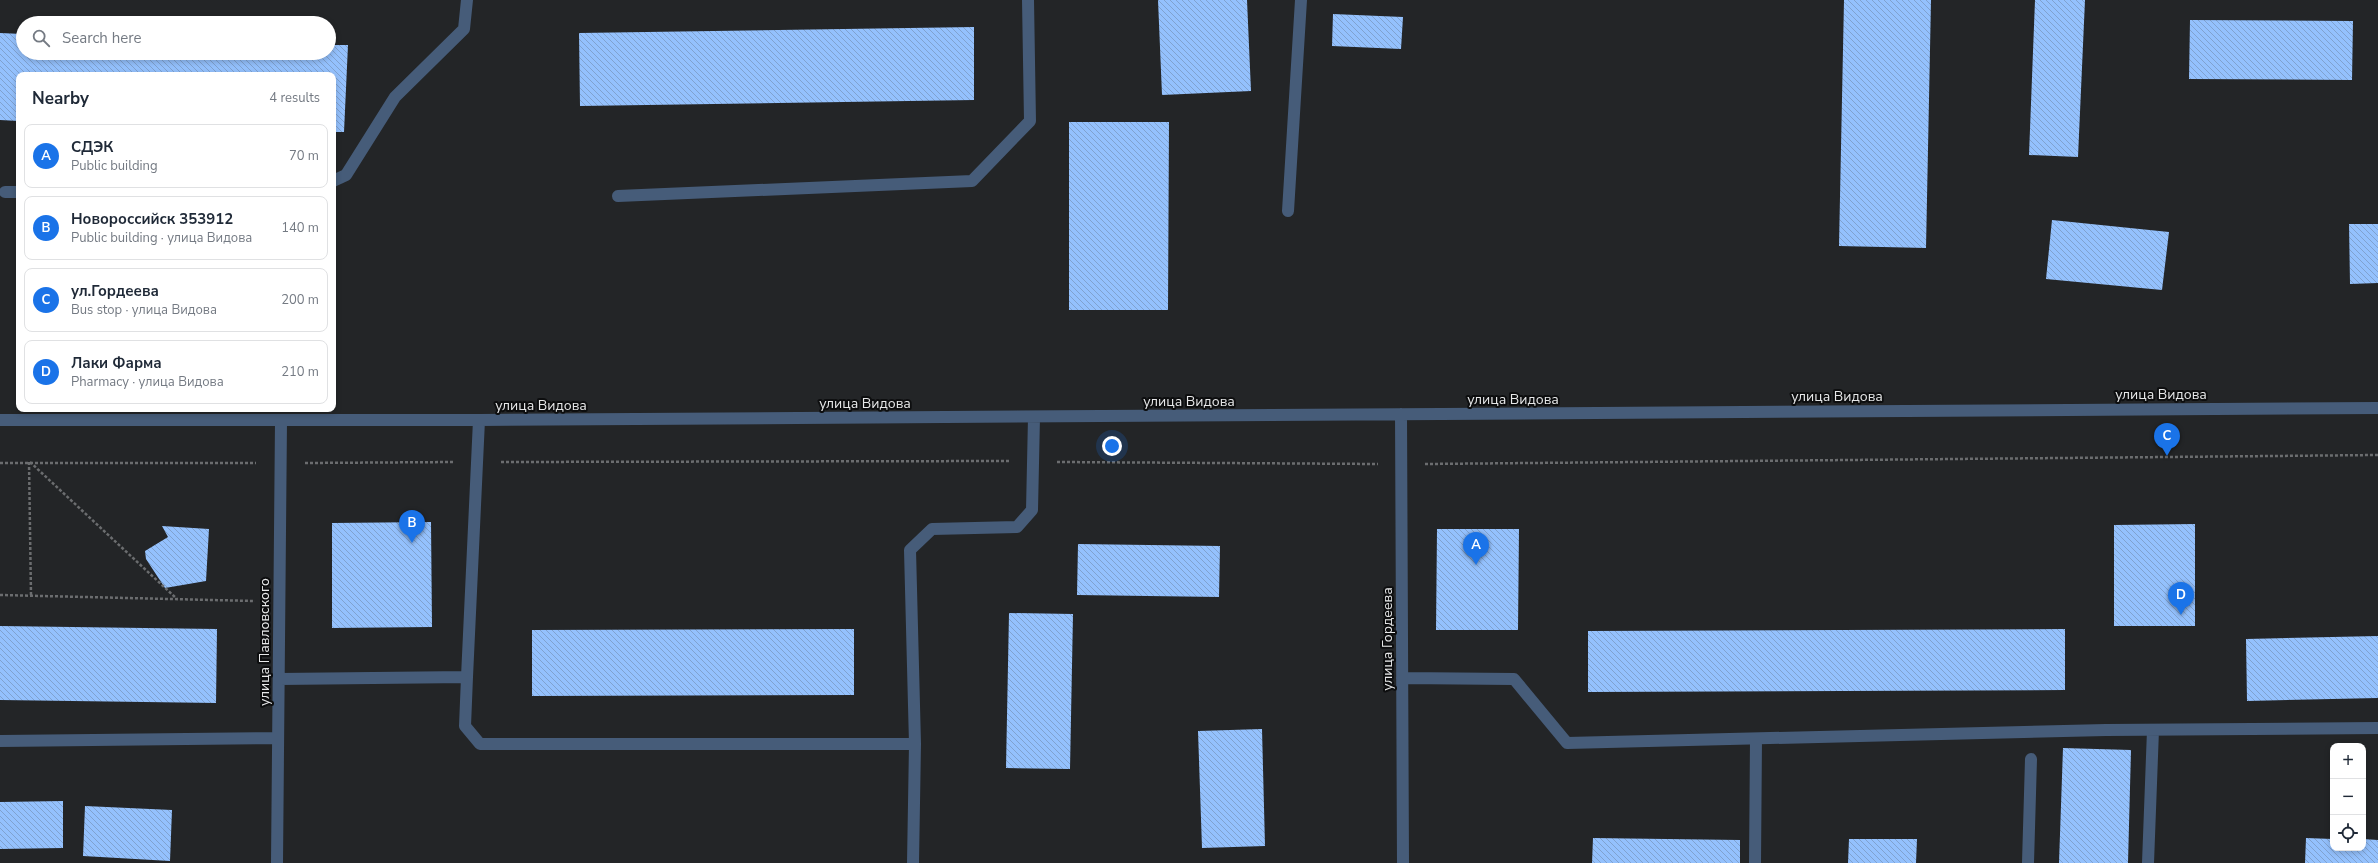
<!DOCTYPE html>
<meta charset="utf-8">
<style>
body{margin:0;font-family:"Nunito Sans",sans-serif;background:#f6f6f7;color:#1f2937}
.controls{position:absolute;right:12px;bottom:12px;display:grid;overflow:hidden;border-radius:8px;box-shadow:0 2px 6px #0003}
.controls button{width:36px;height:36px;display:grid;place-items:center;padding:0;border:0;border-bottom:1px solid #e0e1e3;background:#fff;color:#1f2937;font:20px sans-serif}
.you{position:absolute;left:1112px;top:446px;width:14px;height:14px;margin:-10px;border:3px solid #fff;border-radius:50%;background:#1a73e8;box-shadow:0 0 0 6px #1a73e833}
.badge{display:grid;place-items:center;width:26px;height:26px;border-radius:50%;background:#1a73e8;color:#fff;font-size:13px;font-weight:700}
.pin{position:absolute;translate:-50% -33px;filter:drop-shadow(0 1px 2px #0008)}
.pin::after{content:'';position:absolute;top:21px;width:14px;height:12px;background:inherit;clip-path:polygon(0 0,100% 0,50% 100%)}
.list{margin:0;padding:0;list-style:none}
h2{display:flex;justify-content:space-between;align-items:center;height:52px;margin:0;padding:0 16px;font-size:17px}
h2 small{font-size:13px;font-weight:400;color:#747a83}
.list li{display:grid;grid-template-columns:26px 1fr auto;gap:12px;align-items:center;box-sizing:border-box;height:64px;margin:0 8px 8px;padding:0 8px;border:1px solid #e0e1e3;border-radius:8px}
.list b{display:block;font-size:15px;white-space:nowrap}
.list p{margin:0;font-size:13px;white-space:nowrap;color:#747a83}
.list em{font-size:13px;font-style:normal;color:#747a83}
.icon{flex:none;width:22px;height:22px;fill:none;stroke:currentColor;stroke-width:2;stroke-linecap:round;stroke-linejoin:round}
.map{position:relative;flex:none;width:2378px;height:863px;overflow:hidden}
.search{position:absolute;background:#fff;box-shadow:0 2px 6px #0003;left:16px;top:16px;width:320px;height:44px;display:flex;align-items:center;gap:10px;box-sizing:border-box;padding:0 14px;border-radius:22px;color:#747a83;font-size:15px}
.panel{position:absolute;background:#fff;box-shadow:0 2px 6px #0003;left:16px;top:72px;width:320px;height:340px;border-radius:8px}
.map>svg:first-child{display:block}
.building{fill:url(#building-back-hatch)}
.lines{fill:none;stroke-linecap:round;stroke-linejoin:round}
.path{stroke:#6b6d6f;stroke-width:2.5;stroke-dasharray:3 2;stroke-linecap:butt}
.minor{stroke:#465c79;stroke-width:12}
.labels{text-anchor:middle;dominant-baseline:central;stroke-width:4;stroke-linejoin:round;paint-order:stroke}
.street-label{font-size:14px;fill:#e7e8e9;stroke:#0d0e0f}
</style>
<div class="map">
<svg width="2378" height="863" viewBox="0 0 2378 863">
<defs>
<pattern id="building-back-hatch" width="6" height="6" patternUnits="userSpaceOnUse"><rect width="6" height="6" fill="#94c1fd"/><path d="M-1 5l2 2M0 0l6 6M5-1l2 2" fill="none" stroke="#80a2cf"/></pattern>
</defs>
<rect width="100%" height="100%" fill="#232527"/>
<!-- building -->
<path class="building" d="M1158 0H1247L1251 91 1162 95Z
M1844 0H1931L1926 248 1839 246Z
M2035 0H2085L2078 157 2029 155Z
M1333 14 1403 17 1401 49 1332 46Z
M2190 20 2353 21 2352 80 2189 79Z
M974 27V100L580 106 579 33Z
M0 33 23 34V53H329V45H348L344 132H333V75H19V121L0 120Z
M1069 122H1169L1168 310H1069Z
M2052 220 2169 232 2162 290 2046 279Z
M2349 224H2378V283L2350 284Z
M431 522 432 627 332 628V523Z
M2195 524V626H2114V525Z
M162 526 209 529 206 581 165 588 146 559 145 551 168 537Z
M1437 529H1519L1518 630H1436Z
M1078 544 1220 546 1219 597 1077 595Z
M1009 613 1073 614 1070 769 1006 768Z
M0 626 217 629 216 703 0 700Z
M854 629V695L532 696V630Z
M2065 629V690L1588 692V631Z
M2378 636V698L2247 701 2246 639Z
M1262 729 1265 846 1202 848 1198 731Z
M2063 748 2131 750 2128 863H2059Z
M63 801V848L0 849V802Z
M85 806 172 810 170 861 83 856Z
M1593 838 1740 840V863H1592Z
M2306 838 2333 839V848H2363V839L2378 840V863H2305Z
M1849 839H1917L1916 863H1848Z"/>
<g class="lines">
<!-- path -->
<path class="path" d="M29 462 31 595
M30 462 177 599
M501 462 1010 461
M1057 462 1378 464
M0 463H256
M305 463 454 462
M1425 464 2378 455
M0 595 255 601"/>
<!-- minor -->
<path class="minor" d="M333 181 346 175 395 97 464 29 467 0
M5 192H19
M618 196 972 181 1030 121 1028 0
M1288 211 1301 0
M1401 414 1403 863
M0 420H479L2378 408
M467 677 479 420
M1402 678 1514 679 1567 743 2106 730 2378 728
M279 679 467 677 465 726 480 744H915L913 863
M0 741 278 738
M915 744 910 550 932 529 1017 527 1032 510 1034 417
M277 863 281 421
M1755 863 1756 739
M2028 863 2031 759
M2148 863 2153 730"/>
</g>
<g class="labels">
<!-- street labels -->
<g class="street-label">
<text x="2161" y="394">улица Видова</text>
<text x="1837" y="396">улица Видова</text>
<text x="1513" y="399">улица Видова</text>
<text x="1189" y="401">улица Видова</text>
<text x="865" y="403">улица Видова</text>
<text x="541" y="405">улица Видова</text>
<text transform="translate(1387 639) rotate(-90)">улица Гордеева</text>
<text transform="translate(264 642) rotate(-90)">улица Павловского</text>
</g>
</g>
</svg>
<div class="controls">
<button>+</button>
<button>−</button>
<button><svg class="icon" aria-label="locate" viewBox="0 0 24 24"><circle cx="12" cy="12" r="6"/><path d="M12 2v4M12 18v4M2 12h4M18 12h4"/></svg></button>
</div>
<div class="you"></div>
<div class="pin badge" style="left:1476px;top:565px">A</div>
<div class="pin badge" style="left:412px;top:543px">B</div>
<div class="pin badge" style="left:2167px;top:456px">C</div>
<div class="pin badge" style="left:2181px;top:615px">D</div>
<div class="search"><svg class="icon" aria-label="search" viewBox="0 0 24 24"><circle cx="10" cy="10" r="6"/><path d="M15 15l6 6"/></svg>Search here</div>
<section class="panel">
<h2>Nearby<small>4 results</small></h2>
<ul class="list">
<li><span class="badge">A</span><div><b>СДЭК</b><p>Public building</p></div><em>70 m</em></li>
<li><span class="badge">B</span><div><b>Новороссийск 353912</b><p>Public building · улица Видова</p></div><em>140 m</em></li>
<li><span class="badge">C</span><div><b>ул.Гордеева</b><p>Bus stop · улица Видова</p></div><em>200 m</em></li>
<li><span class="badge">D</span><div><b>Лаки Фарма</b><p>Pharmacy · улица Видова</p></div><em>210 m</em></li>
</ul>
</section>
</div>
